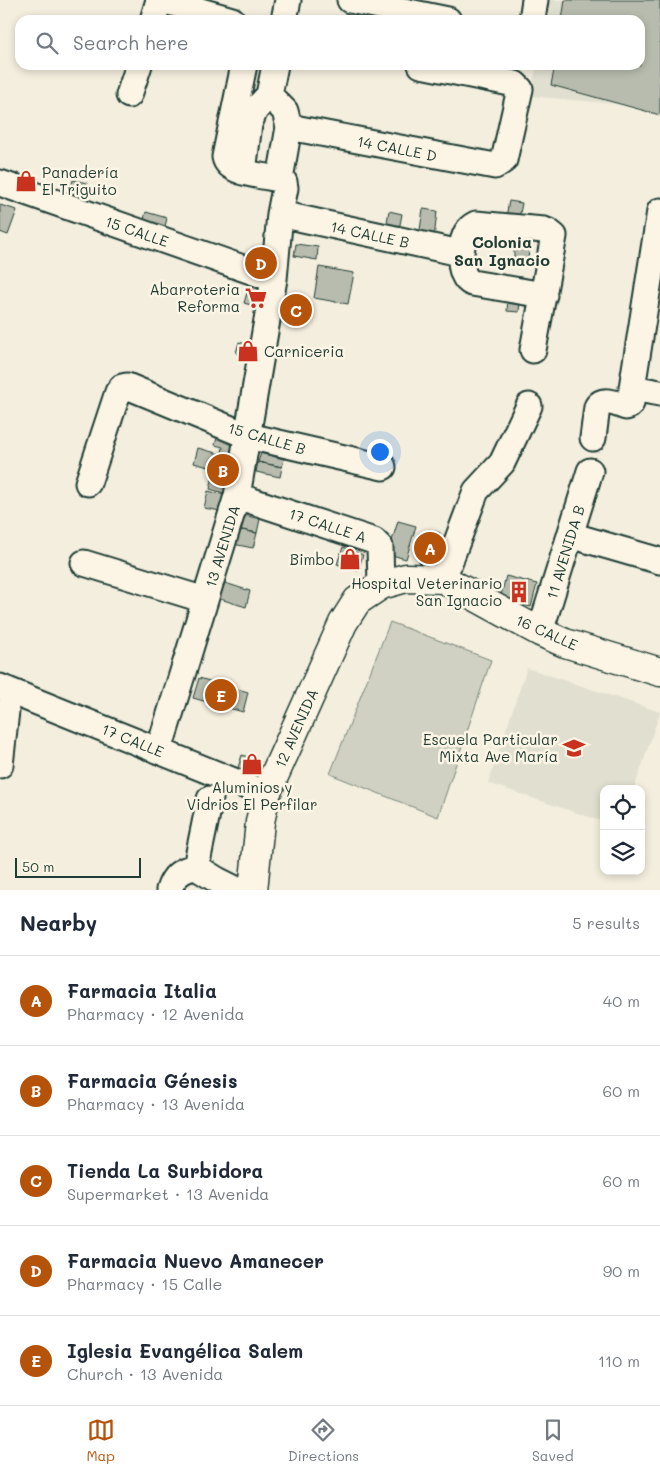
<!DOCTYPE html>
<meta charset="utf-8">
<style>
body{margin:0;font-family:Mali,sans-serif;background:#f2f2f3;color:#1f2937}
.controls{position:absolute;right:15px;bottom:15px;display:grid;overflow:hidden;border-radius:10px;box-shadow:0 2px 8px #0003}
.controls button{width:45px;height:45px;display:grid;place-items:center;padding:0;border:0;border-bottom:1px solid #e0e1e3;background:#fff;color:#1f2937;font:25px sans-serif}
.scale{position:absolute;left:15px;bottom:12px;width:126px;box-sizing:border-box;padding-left:5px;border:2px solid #1f3d34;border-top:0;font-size:14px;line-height:18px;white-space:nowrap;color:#1f3d34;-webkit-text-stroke:4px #fcf5e5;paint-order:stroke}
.you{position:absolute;left:379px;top:451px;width:18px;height:18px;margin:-12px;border:4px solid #fff;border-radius:50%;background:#1a73e8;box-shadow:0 0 0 8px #1a73e833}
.badge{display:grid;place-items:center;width:32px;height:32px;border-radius:50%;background:#b45309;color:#fff;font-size:16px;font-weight:700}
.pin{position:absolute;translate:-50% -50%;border:2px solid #fff;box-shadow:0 1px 5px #0006}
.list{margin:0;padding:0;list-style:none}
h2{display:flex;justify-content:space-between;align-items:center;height:65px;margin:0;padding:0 20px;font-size:21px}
h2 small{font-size:16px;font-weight:400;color:#747a83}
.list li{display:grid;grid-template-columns:32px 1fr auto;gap:15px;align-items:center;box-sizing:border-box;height:90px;padding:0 20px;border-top:1px solid #e0e1e3}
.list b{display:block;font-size:19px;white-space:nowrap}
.list p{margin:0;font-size:16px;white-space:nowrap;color:#747a83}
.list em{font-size:16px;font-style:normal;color:#747a83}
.icon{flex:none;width:28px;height:28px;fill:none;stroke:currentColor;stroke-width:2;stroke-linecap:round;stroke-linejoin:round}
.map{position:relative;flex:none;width:660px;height:890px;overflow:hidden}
.search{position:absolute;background:#fff;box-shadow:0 2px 8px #0003;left:15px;right:15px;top:15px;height:55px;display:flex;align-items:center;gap:12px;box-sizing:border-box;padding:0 18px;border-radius:15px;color:#747a83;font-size:19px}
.sheet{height:515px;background:#fff}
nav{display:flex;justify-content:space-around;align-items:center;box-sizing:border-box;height:70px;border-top:1px solid #e0e1e3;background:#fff;font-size:14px;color:#747a83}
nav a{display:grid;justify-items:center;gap:2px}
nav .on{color:#b45309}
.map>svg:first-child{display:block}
.built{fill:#e1dfd0}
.green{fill:#d0d1c2;stroke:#78877b}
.building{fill:#b8bcae;stroke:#1f3d34}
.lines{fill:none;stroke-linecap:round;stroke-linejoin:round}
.minor-casing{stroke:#1f3d34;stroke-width:29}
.major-casing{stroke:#1f3d34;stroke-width:31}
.minor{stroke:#fcf5e5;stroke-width:25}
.major{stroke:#fcf5e5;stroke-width:28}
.labels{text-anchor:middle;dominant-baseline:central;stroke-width:5;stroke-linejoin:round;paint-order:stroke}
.street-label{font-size:15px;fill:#1f3d34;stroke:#fcf5e5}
.poi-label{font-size:15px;fill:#1f3d34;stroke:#fcf5e5;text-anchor:end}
.neighbourhood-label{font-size:16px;font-weight:bold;fill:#1f3d34;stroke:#fcf5e5}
</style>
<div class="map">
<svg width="660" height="890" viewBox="0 0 660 890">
<rect width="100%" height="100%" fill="#f3eede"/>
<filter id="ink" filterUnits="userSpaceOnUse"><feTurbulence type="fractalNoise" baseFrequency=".02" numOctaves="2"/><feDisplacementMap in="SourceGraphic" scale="10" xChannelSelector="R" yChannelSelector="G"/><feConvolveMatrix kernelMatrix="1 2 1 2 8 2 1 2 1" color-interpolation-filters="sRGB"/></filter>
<g filter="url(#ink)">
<!-- built -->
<path class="built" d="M549 0H660V108L530 96 537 65H640V20H545Z
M527 668 660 712 634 789H604V822L488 783Z"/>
<!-- green -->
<path class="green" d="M390 622 491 660 438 817 330 774Z"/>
<!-- building -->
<path class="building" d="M565 0H660V115L551 85 555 65H640V20H562Z
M17 173 38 179 35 190 14 184Z
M73 180 87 183 82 206 67 203Z
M509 201 522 203 518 224 505 222Z
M0 205 17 210 8 235 0 232Z
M423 209 437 211 434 239 419 237Z
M389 211 402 214 398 235 385 233Z
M146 212 167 218 163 235 141 230Z
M296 244 318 247 317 260 294 256Z
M514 245 529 246 528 263 514 262Z
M319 267 354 273 348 304 314 298Z
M249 286 269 292 264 309 244 303Z
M508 298 520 300 519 312 507 311Z
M284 302 310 305 308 318 282 314Z
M239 342 260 348 256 360 236 353Z
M218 434 240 438 237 456 222 453 223 447 215 445Z
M198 448 234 458 230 473 194 463Z
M261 453 284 459 282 467 258 462Z
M258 462 282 467 280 477 256 472Z
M214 471 229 475 224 493 210 489Z
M208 491 225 495 221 511 204 508Z
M240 514 260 519 257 533 237 529Z
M398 521 416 526 406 559 388 554Z
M237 529 257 533 253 548 233 544Z
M429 530 440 533 430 566 419 562Z
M343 547 363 555 358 571 337 564Z
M506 576 537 584 531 607 500 599Z
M222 582 250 591 246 607 217 598Z
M199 678 248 692 243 712 193 698Z
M242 755 258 760 251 782 235 777Z"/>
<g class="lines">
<!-- minor casing -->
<g class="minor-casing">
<path id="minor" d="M162 0 232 20
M350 0 448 20
M153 20 159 0
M284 20 288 0
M532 20 535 0
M129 95 139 65
M269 95 285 111 289 127 280 179
M289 127 495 166 504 160 520 89 515 84 421 65
M243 172 249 124 255 110 269 95 275 65
M0 183 274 279
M280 214 460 253
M533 350 554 236 549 232 544 230 476 224C474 225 472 226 470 228 459 239 456 277 472 283L544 295
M632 388 660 393
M593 438 597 407C603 397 617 404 626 407L629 406 631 403 632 388 660 211
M88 483 118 392 122 387 127 386 248 436 383 467
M237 496 374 541 380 547 381 585
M570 535 660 561
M84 563 205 600
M443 579 476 491 502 463 529 406
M540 632 590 471
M0 687 266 794
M159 750 237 496 274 279 280 214 285 188 284 182 280 179C265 176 228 174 225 157L244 65
M0 765 6 711
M196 867 210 799
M169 890C173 876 182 869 196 867L217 880 237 890"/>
</g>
<!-- major casing -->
<g class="major-casing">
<path id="major" d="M253 890 260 822 266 794 343 623 357 601 381 585 406 578 443 579 540 632 565 643 660 672"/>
</g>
<!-- minor -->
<use href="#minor" class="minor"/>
<!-- major -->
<use href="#major" class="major"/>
</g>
</g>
<!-- icons -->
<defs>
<g id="shop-bare" transform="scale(1.725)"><path d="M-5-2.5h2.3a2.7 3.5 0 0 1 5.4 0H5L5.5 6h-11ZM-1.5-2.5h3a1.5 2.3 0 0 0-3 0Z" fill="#c8321e" stroke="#fcf5e5" stroke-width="2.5" paint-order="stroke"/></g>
<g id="supermarket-bare" transform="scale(1.725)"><path d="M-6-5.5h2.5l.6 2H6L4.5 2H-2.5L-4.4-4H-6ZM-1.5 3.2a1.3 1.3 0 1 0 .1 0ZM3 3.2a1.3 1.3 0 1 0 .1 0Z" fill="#c8321e" stroke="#fcf5e5" stroke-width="2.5" paint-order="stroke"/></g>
<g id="building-bare" transform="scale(1.725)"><path d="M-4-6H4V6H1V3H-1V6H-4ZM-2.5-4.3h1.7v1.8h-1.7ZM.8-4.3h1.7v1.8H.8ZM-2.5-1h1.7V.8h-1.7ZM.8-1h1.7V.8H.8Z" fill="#c8321e" stroke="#fcf5e5" stroke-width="2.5" paint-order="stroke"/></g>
<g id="school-bare" transform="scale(1.725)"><path d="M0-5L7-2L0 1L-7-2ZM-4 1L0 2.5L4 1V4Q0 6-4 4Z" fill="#c8321e" stroke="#fcf5e5" stroke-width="2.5" paint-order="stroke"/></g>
</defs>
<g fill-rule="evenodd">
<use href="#shop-bare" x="26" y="181"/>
<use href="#supermarket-bare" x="256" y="298"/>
<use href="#shop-bare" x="248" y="351"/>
<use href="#shop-bare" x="350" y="559"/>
<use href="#building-bare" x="519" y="592"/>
<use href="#school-bare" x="574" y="748"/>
<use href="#shop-bare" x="252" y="764"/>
</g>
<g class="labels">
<!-- street labels -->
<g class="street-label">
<text transform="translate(397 148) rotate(11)">14 CALLE D</text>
<text transform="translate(137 231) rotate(19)">15 CALLE</text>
<text transform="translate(370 234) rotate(12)">14 CALLE B</text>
<text transform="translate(267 438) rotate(16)">15 CALLE B</text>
<text transform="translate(328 525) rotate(18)">17 CALLE A</text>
<text transform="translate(222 546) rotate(-73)">13 AVENIDA</text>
<text transform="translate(565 552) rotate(-73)">11 AVENIDA B</text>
<text transform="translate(547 632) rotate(24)">16 CALLE</text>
<text transform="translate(296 728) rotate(-66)">12 AVENIDA</text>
<text transform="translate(133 740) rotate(22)">17 CALLE</text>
</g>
<!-- poi labels -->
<g class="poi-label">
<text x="42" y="172" text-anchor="start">Panadería<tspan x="42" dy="17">El Triguito</tspan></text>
<text x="240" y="289">Abarroteria<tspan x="240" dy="17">Reforma</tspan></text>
<text x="264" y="351" text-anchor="start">Carniceria</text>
<text x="334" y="559">Bimbo</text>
<text x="502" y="583">Hospital Veterinario<tspan x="502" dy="17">San Ignacio</tspan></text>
<text x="558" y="739">Escuela Particular<tspan x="558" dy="17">Mixta Ave María</tspan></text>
<text x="252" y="787" text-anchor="middle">Aluminios y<tspan x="252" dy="17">Vidrios El Perfilar</tspan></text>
</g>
<!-- neighbourhood labels -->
<g class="neighbourhood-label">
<text x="502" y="241">Colonia<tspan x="502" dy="18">San Ignacio</tspan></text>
</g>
</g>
</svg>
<div class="controls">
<button><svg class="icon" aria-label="locate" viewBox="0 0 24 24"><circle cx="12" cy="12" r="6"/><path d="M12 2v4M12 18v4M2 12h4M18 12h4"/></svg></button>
<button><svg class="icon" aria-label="layers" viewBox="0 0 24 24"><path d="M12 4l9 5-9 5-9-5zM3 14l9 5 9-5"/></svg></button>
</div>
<div class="scale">50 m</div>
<div class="you"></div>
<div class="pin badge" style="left:430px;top:548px">A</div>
<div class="pin badge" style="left:223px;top:470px">B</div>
<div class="pin badge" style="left:296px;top:310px">C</div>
<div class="pin badge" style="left:261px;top:263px">D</div>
<div class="pin badge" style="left:221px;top:695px">E</div>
<div class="search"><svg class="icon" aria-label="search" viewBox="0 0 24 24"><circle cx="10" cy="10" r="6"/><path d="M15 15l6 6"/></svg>Search here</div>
</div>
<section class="sheet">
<h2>Nearby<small>5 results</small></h2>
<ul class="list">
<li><span class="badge">A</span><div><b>Farmacia Italia</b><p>Pharmacy · 12 Avenida</p></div><em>40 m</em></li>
<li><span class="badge">B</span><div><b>Farmacia Génesis</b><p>Pharmacy · 13 Avenida</p></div><em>60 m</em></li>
<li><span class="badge">C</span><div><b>Tienda La Surbidora</b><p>Supermarket · 13 Avenida</p></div><em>60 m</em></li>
<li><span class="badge">D</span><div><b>Farmacia Nuevo Amanecer</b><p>Pharmacy · 15 Calle</p></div><em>90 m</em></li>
<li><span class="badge">E</span><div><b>Iglesia Evangélica Salem</b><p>Church · 13 Avenida</p></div><em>110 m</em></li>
</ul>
</section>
<nav>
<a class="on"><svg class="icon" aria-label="map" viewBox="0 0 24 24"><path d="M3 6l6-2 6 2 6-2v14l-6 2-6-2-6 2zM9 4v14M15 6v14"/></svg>Map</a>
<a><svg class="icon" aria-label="directions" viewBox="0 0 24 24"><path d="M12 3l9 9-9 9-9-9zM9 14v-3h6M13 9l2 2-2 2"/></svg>Directions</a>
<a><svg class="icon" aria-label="saved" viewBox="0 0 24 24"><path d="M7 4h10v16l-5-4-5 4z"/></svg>Saved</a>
</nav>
